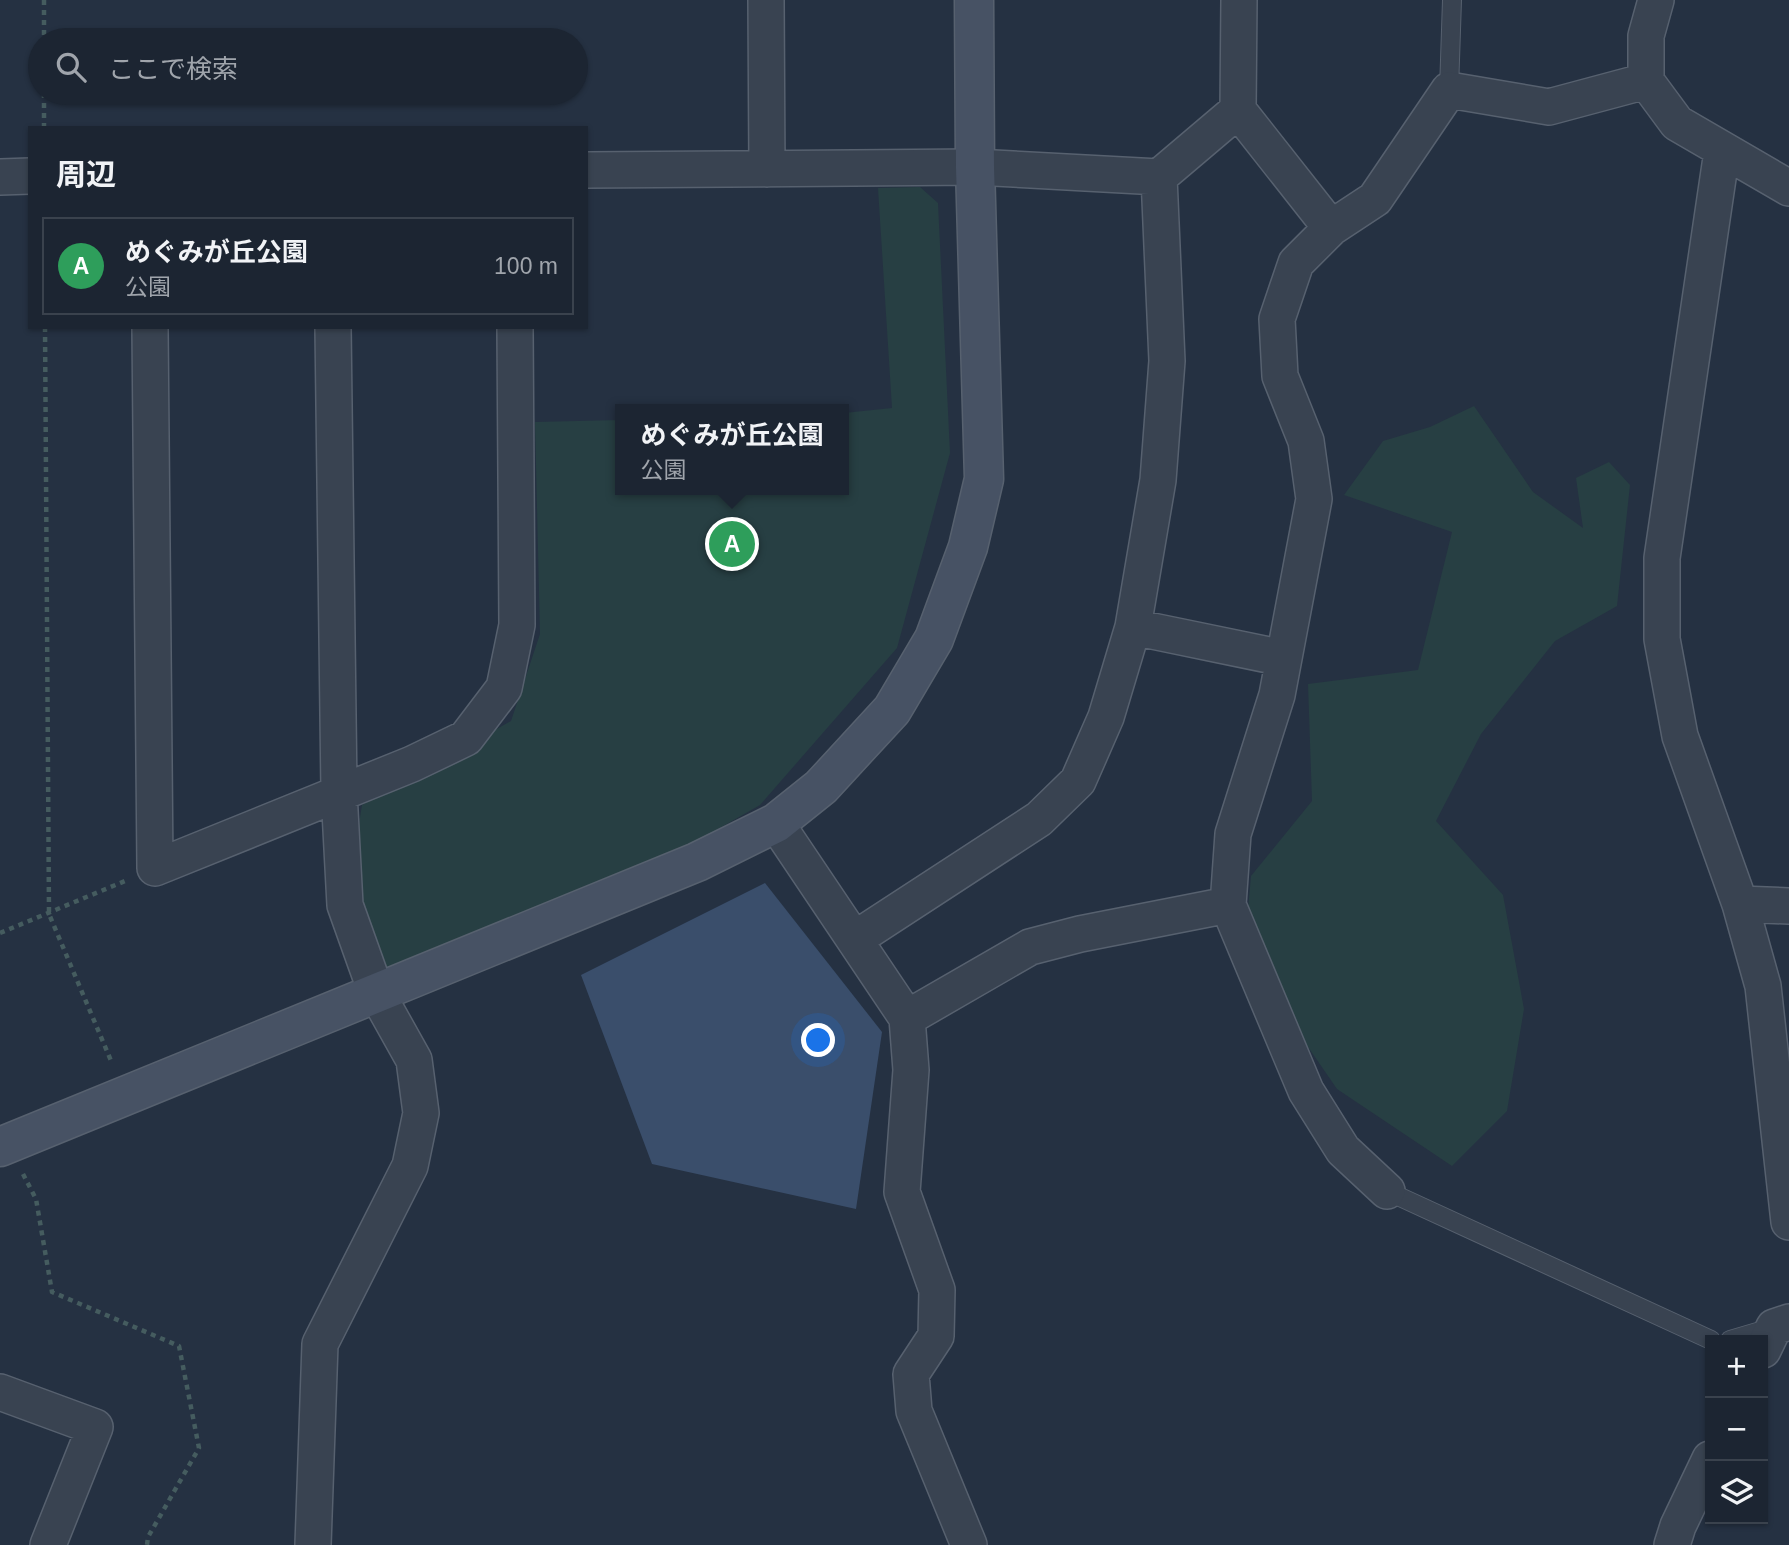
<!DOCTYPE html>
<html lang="ja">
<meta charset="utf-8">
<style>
body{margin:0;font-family:Helvetica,"Noto Sans JP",sans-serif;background:#252d3a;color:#f1f3f6}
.controls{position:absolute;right:21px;bottom:21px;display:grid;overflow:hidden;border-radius:0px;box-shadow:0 2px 5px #0004}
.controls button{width:63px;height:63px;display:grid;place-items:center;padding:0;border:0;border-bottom:2px solid #3a424d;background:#1c2532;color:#f1f3f6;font:35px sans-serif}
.you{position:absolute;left:819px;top:1041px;width:24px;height:24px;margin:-18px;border:5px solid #fff;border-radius:50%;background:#1a73e8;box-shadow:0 0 0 10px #1a73e833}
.badge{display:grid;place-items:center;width:46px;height:46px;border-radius:50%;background:#8c9099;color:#fff;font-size:23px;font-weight:700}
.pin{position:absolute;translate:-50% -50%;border:4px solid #fff;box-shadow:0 2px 7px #0006}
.popup{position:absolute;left:615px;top:404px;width:234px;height:91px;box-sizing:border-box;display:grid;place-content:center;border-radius:0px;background:#1c2532;filter:drop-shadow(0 2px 5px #0005);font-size:23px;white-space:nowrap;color:#a0a5ac}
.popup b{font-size:26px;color:#f1f3f6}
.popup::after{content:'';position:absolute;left:50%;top:100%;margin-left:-14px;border:14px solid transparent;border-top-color:#1c2532}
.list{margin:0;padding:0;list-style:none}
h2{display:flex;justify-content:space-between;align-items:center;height:91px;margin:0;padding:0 28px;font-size:30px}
h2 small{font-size:23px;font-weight:400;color:#a0a5ac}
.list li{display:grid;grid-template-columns:46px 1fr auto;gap:21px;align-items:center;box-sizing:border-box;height:98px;margin:0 14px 14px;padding:0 14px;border:2px solid #3a424d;border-radius:0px}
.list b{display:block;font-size:26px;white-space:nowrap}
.list p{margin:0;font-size:23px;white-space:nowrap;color:#a0a5ac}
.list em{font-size:23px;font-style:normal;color:#a0a5ac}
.icon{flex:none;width:38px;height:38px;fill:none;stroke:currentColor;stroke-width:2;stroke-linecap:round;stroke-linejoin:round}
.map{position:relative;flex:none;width:1789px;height:1545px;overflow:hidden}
.search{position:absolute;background:#1c2532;box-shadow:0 2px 5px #0004;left:28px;top:28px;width:560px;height:77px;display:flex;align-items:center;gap:18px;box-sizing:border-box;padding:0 24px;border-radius:38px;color:#a0a5ac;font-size:26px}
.panel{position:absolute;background:#1c2532;box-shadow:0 2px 5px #0004;left:28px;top:126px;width:560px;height:203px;border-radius:0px}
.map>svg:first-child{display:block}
.green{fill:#273f43}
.water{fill:#3a4e6b}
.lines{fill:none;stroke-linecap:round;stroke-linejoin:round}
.lane-casing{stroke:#57616f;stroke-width:20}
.street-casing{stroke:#57616f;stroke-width:38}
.secondary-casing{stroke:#57616f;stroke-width:41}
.path{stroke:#455c5f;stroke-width:4.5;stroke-dasharray:5 5;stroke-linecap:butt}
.lane{stroke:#394351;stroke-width:18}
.street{stroke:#394351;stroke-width:35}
.secondary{stroke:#475264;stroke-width:38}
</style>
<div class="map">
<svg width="1789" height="1545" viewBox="0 0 1789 1545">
<rect width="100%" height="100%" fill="#253142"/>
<!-- green -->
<path class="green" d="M920 187 938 203 950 453 897 648 760 805 683 849 384 969 352 867 362 805 511 721 540 634 535 422 620 420V490H844V413L892 408 878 188Z
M1474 406 1533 492 1583 528 1576 478 1609 462 1630 485 1617 606 1555 641 1481 734 1436 821 1503 895 1524 1009 1507 1111 1452 1166 1337 1089 1244 954 1251 876 1312 801 1308 684 1418 670 1452 532 1344 495 1383 441 1430 427Z"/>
<!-- water -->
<path class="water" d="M765 883 882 1032 856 1209 652 1164 581 975Z"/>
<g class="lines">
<!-- lane casing -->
<g class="lane-casing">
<path id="lane" d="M1449 90 1452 0
M1387 1191 1711 1340
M1730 1340 1774 1327"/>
</g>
<!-- street casing -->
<g class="street-casing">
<path id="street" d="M766 0 767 169
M1239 0 1238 110 1331 228
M1656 0 1646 36V81L1677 123 1789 188
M1722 151 1662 558V639L1680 736 1740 904 1763 986 1789 1222
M586 170 975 167 1159 177 1238 110
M0 177 30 176
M150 327 155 868 412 764 466 738 504 688 517 625 515 327
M1133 627 1283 658
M776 823 907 1018 911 1070 902 1192 937 1290 936 1336 911 1374 914 1411 969 1545
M1740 904 1789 906
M1228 905 1306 1091 1343 1150 1387 1191
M855 939 1039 819 1078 781 1106 717 1133 627 1158 480 1167 361 1159 177
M907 1018 1030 947 1080 934 1228 905 1233 834 1277 695 1314 499 1306 441 1280 376 1277 319 1296 263 1331 228 1375 199 1449 90 1549 107 1646 81
M1763 1350 1774 1327 1789 1322
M0 1392 95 1427 48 1545
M313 1545 320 1344 410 1166 421 1113 414 1060 376 992 345 905 339 792 333 327
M1672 1545 1678 1526 1710 1459"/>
</g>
<!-- secondary casing -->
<g class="secondary-casing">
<path id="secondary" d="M0 1147 697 862 776 823 821 787 892 710 934 639 968 547 984 479 975 167 974 0"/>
</g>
<!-- path -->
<path class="path" d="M44 0V40
M44 93V128
M45 327 49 914 112 1063
M0 933 125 881
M23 1174 36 1199 52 1292 179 1346 199 1448 148 1537 147 1545"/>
<!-- lane -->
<use href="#lane" class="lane"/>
<!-- street -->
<use href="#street" class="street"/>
<!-- secondary -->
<use href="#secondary" class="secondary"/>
</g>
</svg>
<div class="controls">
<button>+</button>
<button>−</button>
<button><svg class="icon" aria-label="layers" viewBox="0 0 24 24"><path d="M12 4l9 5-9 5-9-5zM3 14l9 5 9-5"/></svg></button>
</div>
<div class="you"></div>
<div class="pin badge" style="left:732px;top:544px;background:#2e9e5b">A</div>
<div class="popup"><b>めぐみが丘公園</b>公園</div>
<div class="search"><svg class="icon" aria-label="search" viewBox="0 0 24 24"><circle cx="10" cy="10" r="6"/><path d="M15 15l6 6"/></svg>ここで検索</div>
<section class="panel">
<h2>周辺<small></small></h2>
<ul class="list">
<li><span class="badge" style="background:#2e9e5b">A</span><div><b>めぐみが丘公園</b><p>公園</p></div><em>100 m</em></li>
</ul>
</section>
</div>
